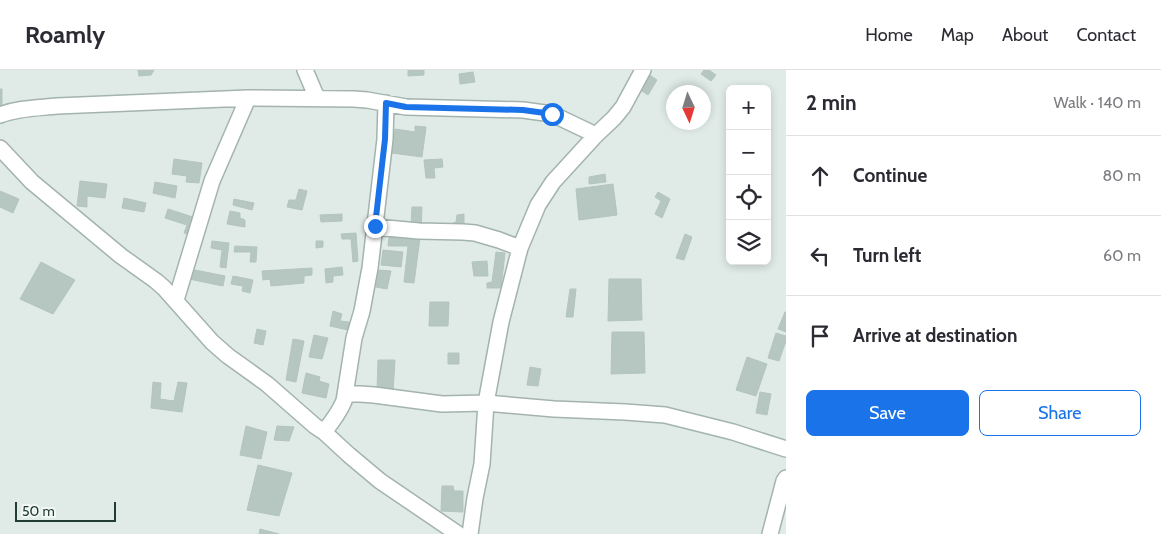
<!DOCTYPE html>
<meta charset="utf-8">
<style>
body{margin:0;font-family:Cabin,sans-serif;background:#f7f7f7;color:#2b2b33}
.controls{position:absolute;right:15px;top:15px;display:grid;overflow:hidden;border-radius:8px;box-shadow:0 2px 8px #0003}
.controls button{width:45px;height:45px;display:grid;place-items:center;padding:0;border:0;border-bottom:1px solid #e1e1e2;background:#fff;color:#2b2b33;font:25px sans-serif}
.compass{position:absolute;left:666px;top:15px;width:45px;height:45px;border-radius:50%;background:#fff;box-shadow:0 2px 8px #0003;rotate:176deg}
.scale{position:absolute;left:15px;bottom:12px;width:101px;box-sizing:border-box;padding-left:5px;border:2px solid #213c35;border-top:0;font-size:14px;line-height:18px;white-space:nowrap;color:#213c35;-webkit-text-stroke:4px #f1f8f4;paint-order:stroke}
.stop{position:absolute;width:15px;height:15px;margin:-11px;border:4px solid #1a73e8;border-radius:50%;background:#fff}
.stop.end{background:#1a73e8;border-color:#fff;box-shadow:0 1px 5px #0008}
.list{margin:0;padding:0;list-style:none}
h2{display:flex;justify-content:space-between;align-items:center;height:65px;margin:0;padding:0 20px;font-size:21px}
h2 small{font-size:16px;font-weight:400;color:#7c7c81}
.list li{display:grid;grid-template-columns:32px 1fr auto;gap:15px;align-items:center;box-sizing:border-box;height:80px;padding:0 20px;border-top:1px solid #e1e1e2}
.list b{display:block;font-size:19px;white-space:nowrap}
.list em{font-size:16px;font-style:normal;color:#7c7c81}
.actions{display:flex;gap:10px;padding:15px 20px}
.actions a{flex:1;padding:11px 0;border:1px solid #1a73e8;border-radius:8px;text-align:center;font-size:18px;color:#1a73e8}
.actions .main{background:#1a73e8;color:#fff}
.icon{flex:none;width:28px;height:28px;fill:none;stroke:currentColor;stroke-width:2;stroke-linecap:round;stroke-linejoin:round}
.map{position:relative;flex:none;width:786px;height:464px;overflow:hidden}
header{display:flex;align-items:center;gap:30px;box-sizing:border-box;height:70px;padding:0 25px;background:#fff;border-bottom:1px solid #e1e1e2}
header strong{font-size:24px}
nav{display:flex;gap:28px;margin-inline-start:auto;font-size:18px}
main{display:flex}
aside{flex:1;background:#fff}
.map>svg:first-child{display:block}
.building{fill:#b6c6c0;stroke:#b3c5be}
.lines{fill:none;stroke-linecap:round;stroke-linejoin:round}
.street-casing{stroke:#a3b3ae;stroke-width:18}
.street{stroke:#fff;stroke-width:15}
.route{stroke:#1a73e8;stroke-width:6}
</style>
<header>
<strong>Roamly</strong>
<nav><a>Home</a><a>Map</a><a>About</a><a>Contact</a></nav>
</header>
<main>
<div class="map">
<svg width="786" height="464" viewBox="0 0 786 464">
<rect width="100%" height="100%" fill="#e0ebe7"/>
<!-- building -->
<path class="building" d="M138 0H154L151 5 139 6Z
M408 0H424V5L408 6Z
M704 0H709L716 5 711 11 701 4Z
M473 2 475 12 460 14 459 4Z
M648 4 657 10 648 25 639 19Z
M0 19H2V37H0Z
M704 34 711 39 704 49Z
M415 56 426 57 422 87 392 83 395 59 415 62Z
M174 89 202 93 199 113 186 112 187 106 172 104Z
M442 89 443 97 434 98 435 108H426L424 90Z
M605 104 606 112 589 114V107Z
M80 111 107 114 105 128 87 126V137L77 136Z
M155 112 177 116 175 128 153 123Z
M613 114 617 145 579 150 576 119Z
M299 119 307 121 302 140 287 137 289 130H296Z
M0 121 19 129 13 143 0 137Z
M658 122 670 129 662 148 655 144 661 131 655 127Z
M124 128 146 133 144 142 122 138Z
M234 129 254 133 252 140 233 135Z
M412 137H422L421 159 411 157Z
M168 139 196 148 191 165 184 163 187 155 165 148Z
M230 141 240 143V148L245 150V157L227 154Z
M342 144V151L321 152 320 145Z
M464 144V157L453 158V153L456 152 457 145Z
M356 163 358 191 353 192 351 169H342L341 164Z
M685 164 692 167 684 190 676 188Z
M389 167 420 168 414 213 404 212 408 176H388Z
M212 171 229 173 226 198 220 197 222 180 211 178Z
M316 171H323V177L316 178Z
M235 176 257 177 256 192H250L251 182H234Z
M383 180 403 182 401 197 381 195Z
M496 182 505 183 501 218H487V213L492 212Z
M487 191 488 206H474L472 192Z
M41 192 75 210 53 244 20 229Z
M342 197 343 205 333 206V212L326 213 325 199Z
M312 198V205L304 206V213L271 216 270 209 263 210 262 201Z
M190 199 225 206 223 216 189 209Z
M379 200 391 201 387 219 376 217Z
M233 206 253 210 250 223 242 221 243 216 231 214Z
M609 209H641L642 250 608 251Z
M570 219H576L573 247H566Z
M430 232H449L448 256H429Z
M333 241 342 244 340 251 349 252 348 260 330 256Z
M785 242H786V262L778 259Z
M257 259 266 261 263 275 254 273Z
M612 262H644L645 303 611 304Z
M776 263 786 266V271L779 291 768 288Z
M314 265 328 268 322 289 309 287Z
M293 269 304 271 296 312 286 310Z
M448 283H459V294H448Z
M747 287 767 294 756 326 736 320Z
M378 290H395L393 322 377 321Z
M530 297 541 299 538 316 527 315Z
M306 303 320 307 319 311 329 314 326 328 302 323Z
M153 312 161 313 160 329 174 331 178 312 187 313 182 342 151 338Z
M760 322 771 324 767 345 756 343Z
M246 356 267 362 261 389 240 385Z
M277 356 294 357 289 371 274 370Z
M258 395 292 403 279 446 247 440Z
M442 416H453L454 421H463V442L441 441Z
M260 459 279 464H259Z"/>
<g class="lines">
<!-- street casing -->
<g class="street-casing">
<path id="street" d="M305 0 317 28
M0 45C18 38 38 38 57 36L248 28 354 29 367 30 406 37 523 40 552 44 596 65
M0 78 32 112 121 186 156 211 164 218 212 272 228 286 267 314 315 356 324 362 349 385 380 411 458 464
M375 157 419 161 463 162 475 163 499 170 520 178
M176 230 212 111 248 28
M346 324H360L374 325 442 334 486 333 554 339 625 342 665 345 733 362 786 379
M324 362C332 352 339 343 344 331L354 268 362 241 370 198 385 69 386 33
M470 464 475 428 482 394 486 333 501 252 520 178 538 135 553 112 596 65 614 48 623 37 643 0
M770 464 784 411 786 408"/>
</g>
<!-- street -->
<use href="#street" class="street"/>
</g>
<g class="lines">
<!-- route -->
<path class="route" d="M375 156 385 69 386 33 406 37 523 40 552 44"/>
</g>
</svg>
<div class="controls">
<button>+</button>
<button>−</button>
<button><svg class="icon" aria-label="locate" viewBox="0 0 24 24"><circle cx="12" cy="12" r="6"/><path d="M12 2v4M12 18v4M2 12h4M18 12h4"/></svg></button>
<button><svg class="icon" aria-label="layers" viewBox="0 0 24 24"><path d="M12 4l9 5-9 5-9-5zM3 14l9 5 9-5"/></svg></button>
</div>
<svg class="compass" viewBox="-18 -18 36 36"><path d="M0-13l5 13h-10z" fill="#e53935"/><path d="M0 13l5-13h-10z" fill="#7c7c81"/></svg>
<div class="scale">50 m</div>
<div class="stop" style="left:552px;top:44px"></div>
<div class="stop end" style="left:375px;top:156px"></div>
</div>
<aside>
<h2>2 min<small>Walk · 140 m</small></h2>
<ul class="list">
<li><svg class="icon" aria-label="ahead" viewBox="0 0 24 24"><path d="M12 20V5M6 11l6-6 6 6"/></svg><div><b>Continue</b></div><em>80 m</em></li>
<li><svg class="icon" aria-label="left" viewBox="0 0 24 24"><path d="M17 20v-9H6M10 6l-5 5 5 5"/></svg><div><b>Turn left</b></div><em>60 m</em></li>
<li><svg class="icon" aria-label="arrive" viewBox="0 0 24 24"><path d="M6 21V4h12l-3 4 3 4H6"/></svg><div><b>Arrive at destination</b></div></li>
</ul>
<div class="actions"><a class="main">Save</a><a>Share</a></div>
</aside>
</main>
